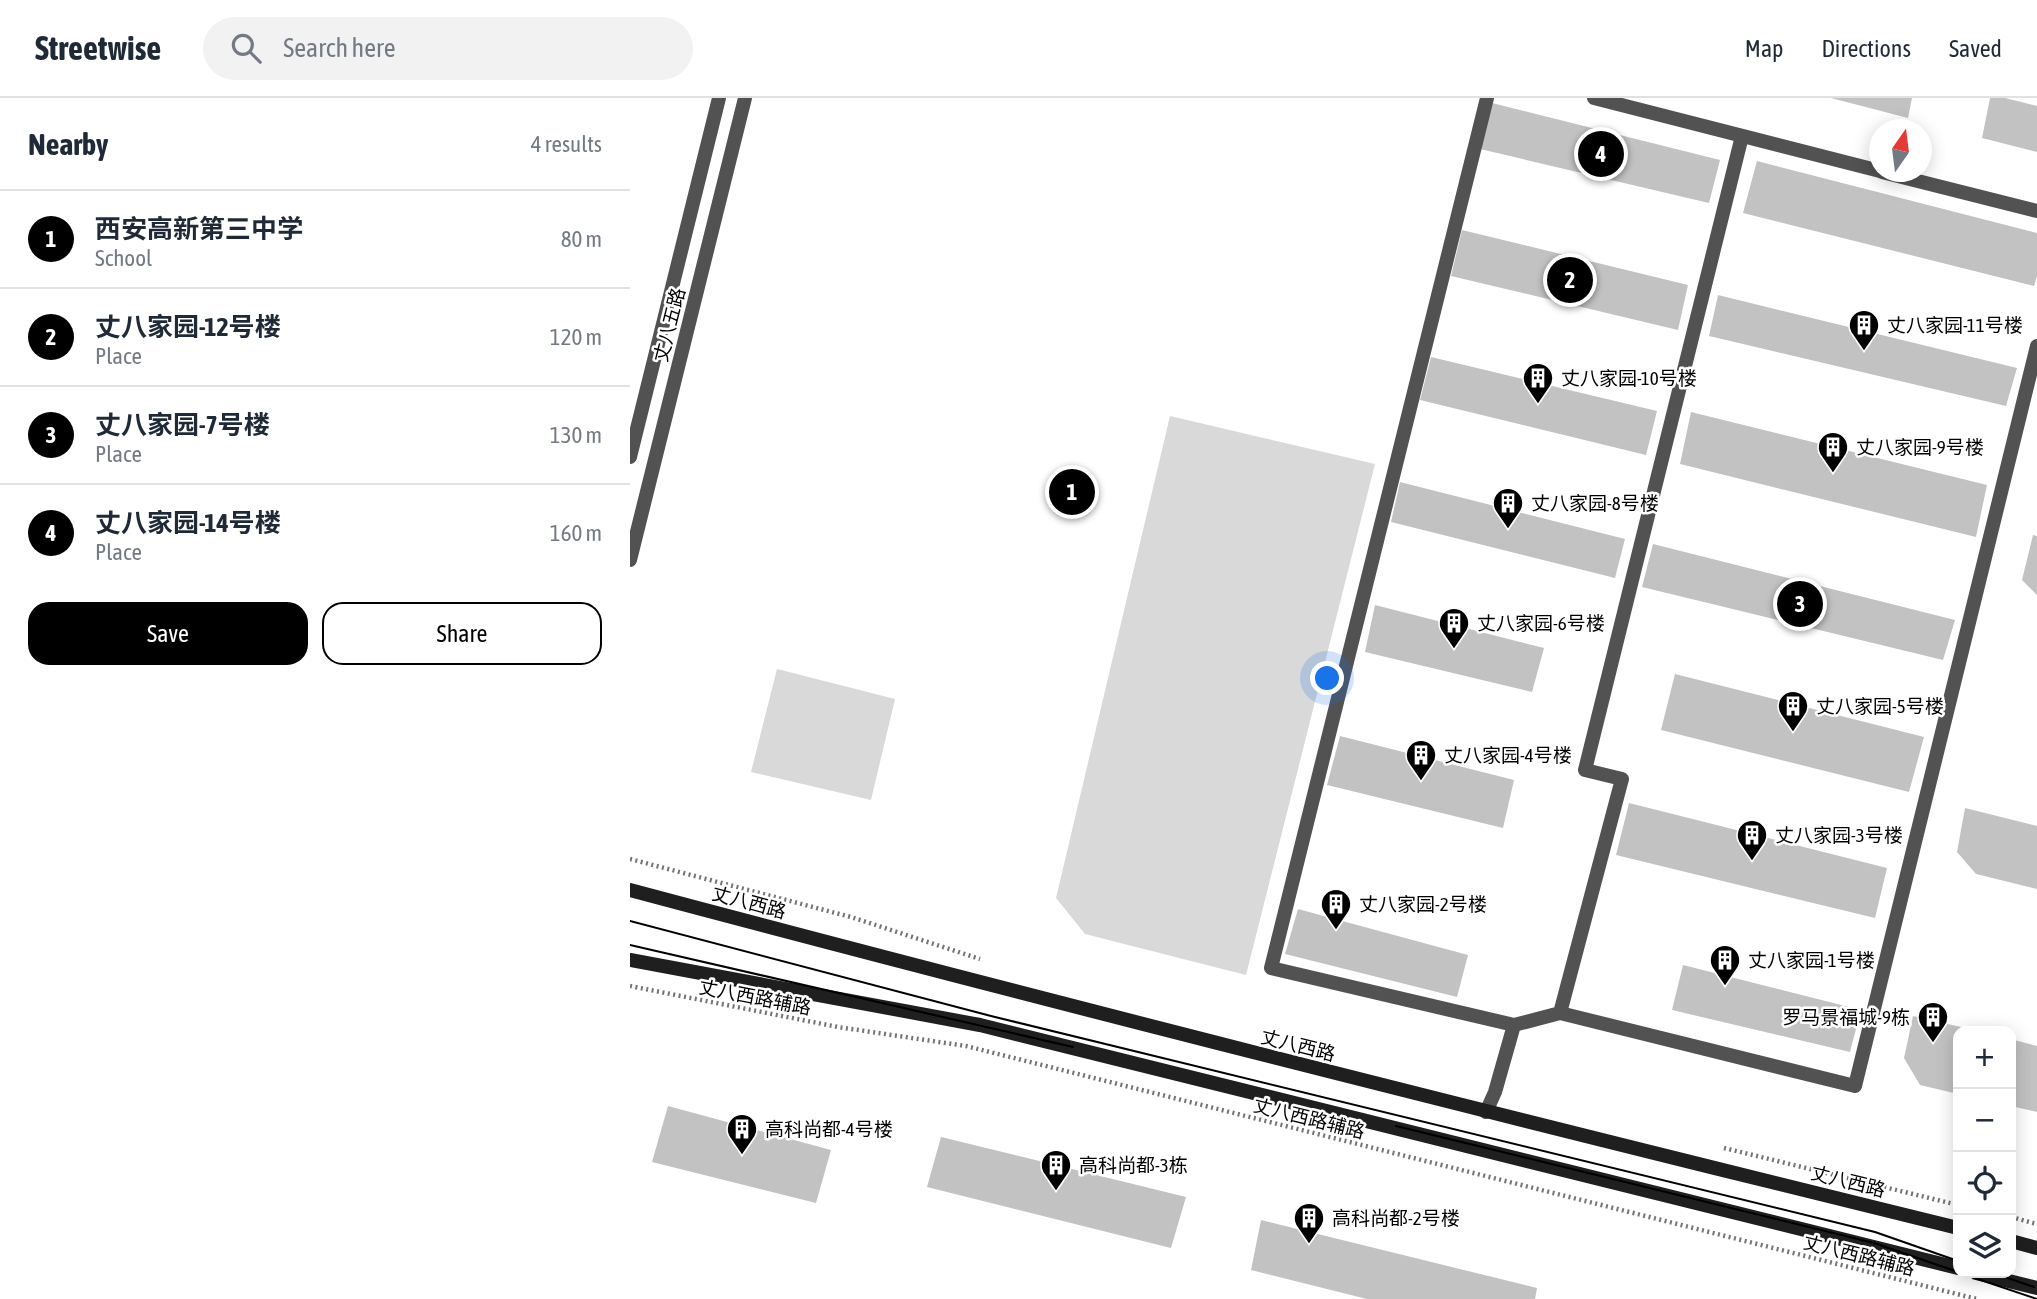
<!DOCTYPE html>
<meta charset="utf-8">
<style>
body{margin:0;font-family:"Asap Condensed","Noto Sans SC",sans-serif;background:#f2f2f3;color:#1f2937}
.controls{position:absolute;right:21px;bottom:21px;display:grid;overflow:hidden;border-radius:14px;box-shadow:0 4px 18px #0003}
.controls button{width:63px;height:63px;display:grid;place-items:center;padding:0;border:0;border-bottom:2px solid #e0e1e3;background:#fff;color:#1f2937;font:35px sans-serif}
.compass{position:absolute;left:1239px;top:21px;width:63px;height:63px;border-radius:50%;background:#fff;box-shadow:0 4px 18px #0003;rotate:14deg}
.you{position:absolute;left:698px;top:581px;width:24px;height:24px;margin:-18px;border:5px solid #fff;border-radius:50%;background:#1a73e8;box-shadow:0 0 0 10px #1a73e833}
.badge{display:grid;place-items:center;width:46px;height:46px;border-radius:50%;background:#000;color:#fff;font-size:23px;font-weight:700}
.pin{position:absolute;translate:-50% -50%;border:4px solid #fff;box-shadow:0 2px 7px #0006}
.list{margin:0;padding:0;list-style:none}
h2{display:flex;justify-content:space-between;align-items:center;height:91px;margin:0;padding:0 28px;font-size:30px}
h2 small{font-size:23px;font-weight:400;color:#747a83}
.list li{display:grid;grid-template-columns:46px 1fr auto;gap:21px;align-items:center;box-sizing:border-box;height:98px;padding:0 28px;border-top:2px solid #e0e1e3}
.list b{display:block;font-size:26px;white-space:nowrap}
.list p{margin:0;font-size:23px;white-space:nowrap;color:#747a83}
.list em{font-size:23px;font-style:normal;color:#747a83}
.actions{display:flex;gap:14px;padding:21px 28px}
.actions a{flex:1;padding:16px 0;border:2px solid #000;border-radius:21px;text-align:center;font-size:24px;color:#000}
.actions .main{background:#000;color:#fff}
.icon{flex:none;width:38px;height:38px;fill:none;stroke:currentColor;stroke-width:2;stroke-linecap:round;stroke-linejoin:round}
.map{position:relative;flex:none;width:1407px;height:1201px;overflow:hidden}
header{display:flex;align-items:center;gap:42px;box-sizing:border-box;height:98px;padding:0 35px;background:#fff;border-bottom:2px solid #e0e1e3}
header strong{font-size:33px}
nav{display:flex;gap:38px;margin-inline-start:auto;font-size:24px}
.search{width:490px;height:63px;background:#f2f2f3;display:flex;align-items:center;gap:18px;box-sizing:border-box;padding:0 24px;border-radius:38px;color:#747a83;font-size:26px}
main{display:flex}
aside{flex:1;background:#fff}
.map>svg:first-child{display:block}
.green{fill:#d9d9d9}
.building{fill:#c2c2c2}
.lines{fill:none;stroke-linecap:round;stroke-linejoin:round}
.path{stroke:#747474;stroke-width:4.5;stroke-dasharray:2 3.5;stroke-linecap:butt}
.minor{stroke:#525252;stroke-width:14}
.tertiary{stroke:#525252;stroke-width:14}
.secondary{stroke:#1f1f1f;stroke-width:14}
.tram{stroke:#000;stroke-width:2}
.labels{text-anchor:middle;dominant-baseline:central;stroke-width:5;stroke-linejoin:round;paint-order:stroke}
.street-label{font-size:19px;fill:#000;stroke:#fff}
.poi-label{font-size:19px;fill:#000;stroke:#fff;text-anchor:start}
</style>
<header>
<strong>Streetwise</strong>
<div class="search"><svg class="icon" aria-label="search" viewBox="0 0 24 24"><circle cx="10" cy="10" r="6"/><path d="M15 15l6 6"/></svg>Search here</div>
<nav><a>Map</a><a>Directions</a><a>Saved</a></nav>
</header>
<main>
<aside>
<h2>Nearby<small>4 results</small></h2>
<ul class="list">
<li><span class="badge">1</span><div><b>西安高新第三中学</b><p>School</p></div><em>80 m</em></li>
<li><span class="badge">2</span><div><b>丈八家园-12号楼</b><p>Place</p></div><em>120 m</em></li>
<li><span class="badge">3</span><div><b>丈八家园-7号楼</b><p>Place</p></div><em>130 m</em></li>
<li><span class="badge">4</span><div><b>丈八家园-14号楼</b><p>Place</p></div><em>160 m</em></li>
</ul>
<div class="actions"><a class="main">Save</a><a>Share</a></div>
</aside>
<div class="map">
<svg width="1407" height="1201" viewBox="0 0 1407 1201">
<rect width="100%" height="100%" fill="#fff"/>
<!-- green -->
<path class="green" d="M540 318 745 366 616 877 455 836 426 800Z
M147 571 265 601 241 702 121 674Z"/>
<!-- building -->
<path class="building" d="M1201 0H1282L1278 20Z
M1360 0H1375L1407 8V54L1352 40Z
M862 5 1090 62 1079 105 850 51Z
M1127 63 1407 135V178L1404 188 1113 115Z
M832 132 1058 187 1048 232 821 178Z
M1088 197 1387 270 1376 308 1079 238Z
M801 259 1027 313 1016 357 790 302Z
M1061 314 1357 387 1346 439 1050 366Z
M770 384 995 441 985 480 761 424Z
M1403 437 1407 438V497L1392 482Z
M1023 446 1325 522 1313 562 1012 489Z
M745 507 914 550 902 594 735 554Z
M1045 576 1294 639 1279 694 1031 632Z
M710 638 884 682 873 730 697 687Z
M999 705 1257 770 1245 820 986 757Z
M1335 710 1407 728V791L1346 776 1327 754Z
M668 811 838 857 827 899 655 856Z
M1053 867 1231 912 1220 954 1042 912Z
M1283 918 1344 932 1328 933V996L1290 987 1274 960Z
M1381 941 1407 948V1014L1381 1008Z
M38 1008 201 1052 186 1105 22 1064Z
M311 1039 556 1099 541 1150 297 1089Z
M631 1122 907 1190 905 1201H737L621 1172Z"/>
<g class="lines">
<!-- path -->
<path class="path" d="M0 761 221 819 350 861
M0 888 208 929 336 948 1347 1201
M1094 1050 1328 1107
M1381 1119 1407 1126"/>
<!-- minor -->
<path class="minor" d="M857 0 641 870 884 927
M964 0 1250 73
M1252 74 1407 113
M930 915 1225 988 1407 248
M856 1014 865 994 884 927 930 915 992 681 955 672 1112 38"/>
<!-- tertiary -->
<path class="tertiary" d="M0 359 89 0
M0 462 115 0"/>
<!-- secondary -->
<path class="secondary" d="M0 792C442 910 884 1021 1328 1130
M0 862 350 927 1328 1170
M1381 1143 1407 1150
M1346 1175 1407 1190"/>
<!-- tram -->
<path class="tram" d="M0 823 361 918 1245 1134 1328 1163
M0 847 443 949
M766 1028 1244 1145 1328 1174
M1330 1175 1407 1201
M1363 1175 1404 1189"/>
</g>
<!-- icons -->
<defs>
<g id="building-pin" transform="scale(1.575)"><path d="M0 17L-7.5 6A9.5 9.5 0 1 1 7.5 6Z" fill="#000" stroke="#fff"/><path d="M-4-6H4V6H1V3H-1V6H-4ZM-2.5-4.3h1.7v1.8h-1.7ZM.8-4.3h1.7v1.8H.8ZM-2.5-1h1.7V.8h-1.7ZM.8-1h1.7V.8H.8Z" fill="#fff"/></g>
</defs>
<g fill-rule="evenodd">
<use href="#building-pin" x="1234" y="227"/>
<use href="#building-pin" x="908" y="280"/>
<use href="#building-pin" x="1203" y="349"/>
<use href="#building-pin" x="878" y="405"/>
<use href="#building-pin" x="824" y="525"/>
<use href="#building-pin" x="1163" y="608"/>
<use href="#building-pin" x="791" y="657"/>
<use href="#building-pin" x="1122" y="737"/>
<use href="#building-pin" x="706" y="806"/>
<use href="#building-pin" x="1095" y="862"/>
<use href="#building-pin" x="1303" y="919"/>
<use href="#building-pin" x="112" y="1031"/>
<use href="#building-pin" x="426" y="1067"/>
<use href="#building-pin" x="679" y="1120"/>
</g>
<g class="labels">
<!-- street labels -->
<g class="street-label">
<text transform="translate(39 227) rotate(-76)">丈八五路</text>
<text transform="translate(119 804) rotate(15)">丈八西路</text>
<text transform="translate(125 899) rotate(11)">丈八西路辅路</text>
<text transform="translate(668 947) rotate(14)">丈八西路</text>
<text transform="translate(679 1020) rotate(14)">丈八西路辅路</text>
<text transform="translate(1218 1083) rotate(14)">丈八西路</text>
<text transform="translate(1229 1157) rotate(14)">丈八西路辅路</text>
</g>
<!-- poi labels -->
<g class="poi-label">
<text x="1257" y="227">丈八家园-11号楼</text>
<text x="931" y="280">丈八家园-10号楼</text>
<text x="1226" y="349">丈八家园-9号楼</text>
<text x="901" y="405">丈八家园-8号楼</text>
<text x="847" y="525">丈八家园-6号楼</text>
<text x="1186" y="608">丈八家园-5号楼</text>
<text x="814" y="657">丈八家园-4号楼</text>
<text x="1145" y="737">丈八家园-3号楼</text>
<text x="729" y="806">丈八家园-2号楼</text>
<text x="1118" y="862">丈八家园-1号楼</text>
<text x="1280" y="919" text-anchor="end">罗马景福城-9栋</text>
<text x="135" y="1031">高科尚都-4号楼</text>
<text x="449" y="1067">高科尚都-3栋</text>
<text x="702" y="1120">高科尚都-2号楼</text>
</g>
</g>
</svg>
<div class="controls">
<button>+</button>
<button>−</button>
<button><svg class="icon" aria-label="locate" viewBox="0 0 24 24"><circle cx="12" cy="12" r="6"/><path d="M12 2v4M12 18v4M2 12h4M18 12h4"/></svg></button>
<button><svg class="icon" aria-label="layers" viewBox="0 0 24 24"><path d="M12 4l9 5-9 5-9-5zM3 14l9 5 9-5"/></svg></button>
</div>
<svg class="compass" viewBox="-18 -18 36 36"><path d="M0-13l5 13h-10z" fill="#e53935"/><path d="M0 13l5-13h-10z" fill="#747a83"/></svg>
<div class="you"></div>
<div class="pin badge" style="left:442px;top:394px">1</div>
<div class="pin badge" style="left:940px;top:182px">2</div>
<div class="pin badge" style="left:1170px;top:506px">3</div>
<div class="pin badge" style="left:971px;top:56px">4</div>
</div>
</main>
